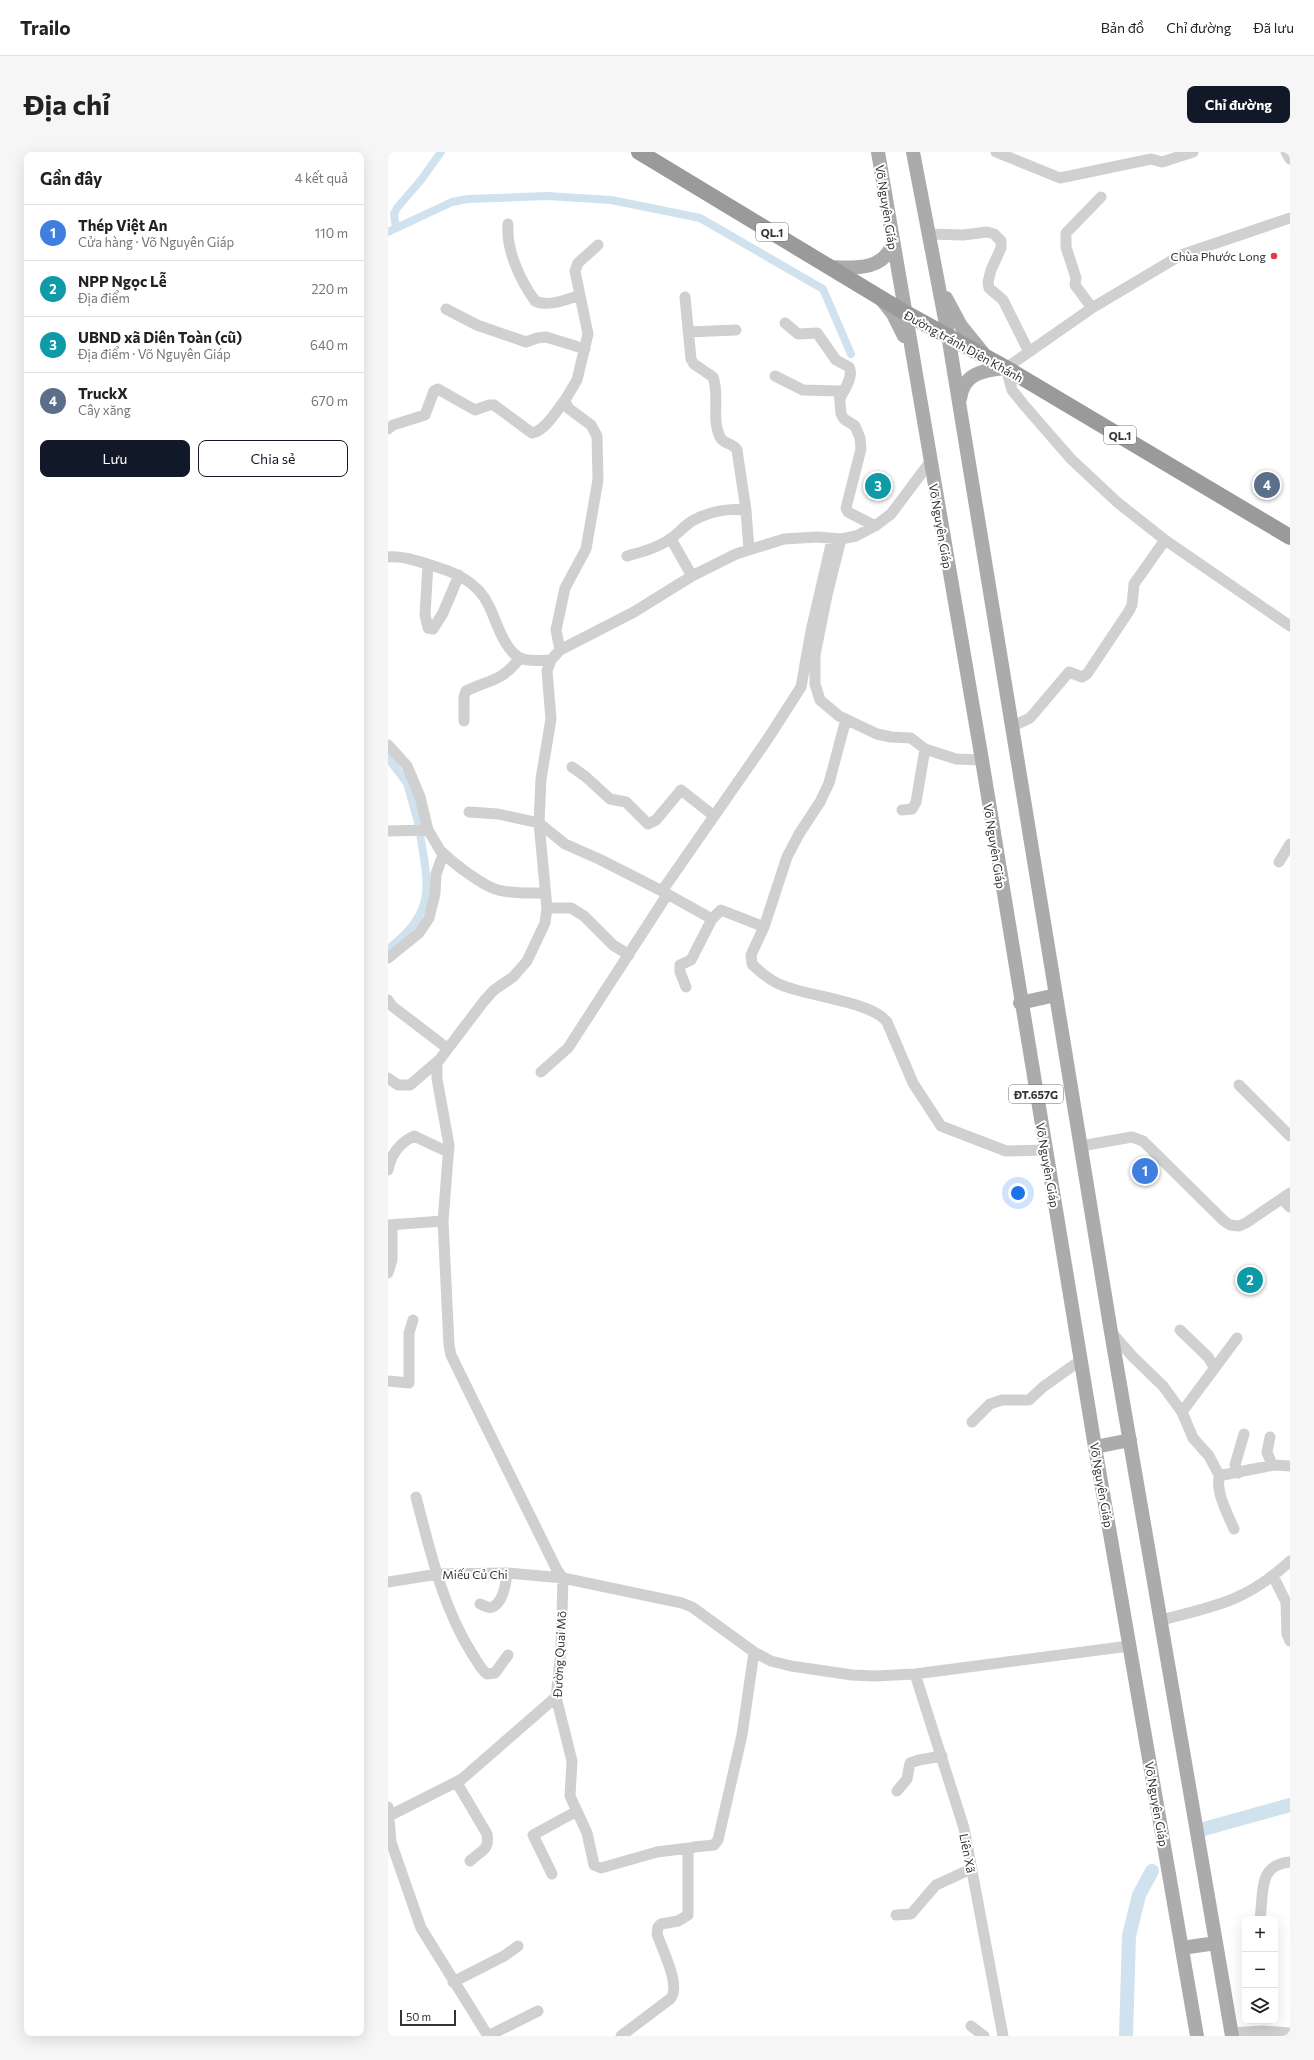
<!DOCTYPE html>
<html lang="vi">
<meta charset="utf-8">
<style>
body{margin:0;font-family:Commissioner,sans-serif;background:#f6f6f6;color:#222}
.controls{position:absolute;right:12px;bottom:12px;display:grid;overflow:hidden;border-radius:8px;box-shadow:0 4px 16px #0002}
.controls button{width:36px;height:36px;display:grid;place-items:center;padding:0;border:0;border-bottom:1px solid #e0e0e0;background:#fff;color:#222;font:20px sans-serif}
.scale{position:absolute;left:12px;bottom:10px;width:56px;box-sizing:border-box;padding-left:4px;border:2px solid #333;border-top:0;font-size:11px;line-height:14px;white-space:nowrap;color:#333;-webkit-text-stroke:3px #fff;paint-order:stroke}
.you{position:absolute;left:630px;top:1041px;width:14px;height:14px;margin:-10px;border:3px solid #fff;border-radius:50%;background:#1a73e8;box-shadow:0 0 0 6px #1a73e833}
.badge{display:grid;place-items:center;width:26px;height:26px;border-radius:50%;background:#111827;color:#fff;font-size:13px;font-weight:700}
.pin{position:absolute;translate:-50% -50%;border:2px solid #fff;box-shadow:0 1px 4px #0006}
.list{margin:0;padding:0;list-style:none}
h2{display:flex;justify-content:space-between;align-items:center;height:52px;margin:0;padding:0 16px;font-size:17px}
h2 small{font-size:13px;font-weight:400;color:#767676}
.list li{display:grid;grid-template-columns:26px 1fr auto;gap:12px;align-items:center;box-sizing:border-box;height:56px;padding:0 16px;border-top:1px solid #e0e0e0}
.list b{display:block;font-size:15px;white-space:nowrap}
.list p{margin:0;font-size:13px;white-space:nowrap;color:#767676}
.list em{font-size:13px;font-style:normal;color:#767676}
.actions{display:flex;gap:8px;padding:12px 16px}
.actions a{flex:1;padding:9px 0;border:1px solid #111827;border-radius:8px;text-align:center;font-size:14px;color:#111827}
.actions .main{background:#111827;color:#fff}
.icon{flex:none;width:22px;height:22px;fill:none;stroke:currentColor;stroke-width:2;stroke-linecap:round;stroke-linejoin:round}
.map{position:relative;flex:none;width:902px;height:1884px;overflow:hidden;border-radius:8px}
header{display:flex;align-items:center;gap:24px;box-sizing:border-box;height:56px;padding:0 20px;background:#fff;border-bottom:1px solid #e0e0e0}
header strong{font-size:19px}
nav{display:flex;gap:22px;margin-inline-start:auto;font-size:14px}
.intro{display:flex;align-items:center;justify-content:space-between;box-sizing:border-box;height:96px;padding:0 24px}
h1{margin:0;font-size:28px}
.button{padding:10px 18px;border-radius:8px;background:#111827;color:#fff;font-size:14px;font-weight:700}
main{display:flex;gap:24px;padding:0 24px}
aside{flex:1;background:#fff;border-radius:8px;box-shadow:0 4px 16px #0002}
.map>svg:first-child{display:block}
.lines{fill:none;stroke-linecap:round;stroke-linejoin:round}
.canal{stroke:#cfe2ee;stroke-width:8}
.river{stroke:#cfe2ee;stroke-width:14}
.minor{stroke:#d0d0d0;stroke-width:11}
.major{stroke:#ababab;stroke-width:14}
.highway{stroke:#9a9a9a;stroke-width:16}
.poi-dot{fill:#e63946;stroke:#fff;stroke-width:1.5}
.labels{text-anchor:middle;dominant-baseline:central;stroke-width:4;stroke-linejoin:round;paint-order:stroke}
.shield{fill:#fff;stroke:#707070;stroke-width:1}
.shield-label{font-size:11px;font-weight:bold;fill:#333}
.street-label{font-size:12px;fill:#333;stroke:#fff}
.poi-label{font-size:12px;fill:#333;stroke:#fff;text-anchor:end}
</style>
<header>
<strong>Trailo</strong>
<nav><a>Bản đồ</a><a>Chỉ đường</a><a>Đã lưu</a></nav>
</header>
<div class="intro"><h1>Địa chỉ</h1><a class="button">Chỉ đường</a></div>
<main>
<aside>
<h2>Gần đây<small>4 kết quả</small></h2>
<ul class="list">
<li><span class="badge" style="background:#3f7fe0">1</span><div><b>Thép Việt An</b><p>Cửa hàng · Võ Nguyên Giáp</p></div><em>110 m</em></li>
<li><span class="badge" style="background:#0f9aa8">2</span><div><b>NPP Ngọc Lễ</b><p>Địa điểm</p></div><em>220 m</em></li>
<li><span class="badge" style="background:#0f9aa8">3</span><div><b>UBND xã Diên Toàn (cũ)</b><p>Địa điểm · Võ Nguyên Giáp</p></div><em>640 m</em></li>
<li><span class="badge" style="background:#5c6f8a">4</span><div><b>TruckX</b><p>Cây xăng</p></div><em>670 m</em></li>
</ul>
<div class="actions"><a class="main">Lưu</a><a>Chia sẻ</a></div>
</aside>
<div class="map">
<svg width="902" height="1884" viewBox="0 0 902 1884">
<rect width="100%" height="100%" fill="#fff"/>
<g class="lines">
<!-- canal -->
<path class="canal" d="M8 76 6 62 9 56 33 28 53 0
M0 80 64 50 80 47 159 44 223 48 312 66 435 137 463 202
M0 606 19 631 31 674
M0 797C48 761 41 735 32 682"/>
<!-- river -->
<path class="river" d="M812 1678 902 1653
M738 1884 741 1784 751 1743 764 1719"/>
<!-- minor -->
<path class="minor" d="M608 0 672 26 763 7 774 10 805 0
M898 0 902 7
M902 66 793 103 704 156 618 216 624 238 636 253 683 307 729 350 777 388 902 474
M120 72C118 98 132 128 147 149 159 155 179 148 191 143
M541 82 575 83 599 80 606 82 613 89V96L603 118 600 130 601 136 615 148 641 200
M297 145 303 207 306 212 325 225C332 244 323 266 332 285 335 292 345 291 349 298L358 358 361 398
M704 156 687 133 688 126 678 95V81L713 45
M58 157 89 173 138 190 149 186 158 185 197 197
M397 171 410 182 429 181 448 208 461 215C466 224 457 237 452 246
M300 180 348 178
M387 224 415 238 451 239 453 262 456 267 467 274 472 286 473 297 458 356 460 360 487 374
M0 277 5 273 37 263 46 239 50 237 87 258 101 253H106L144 281C157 279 169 258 177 248
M542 310 503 362 487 374 468 384 453 387 429 385 396 387 348 402 304 424 246 460 172 498 163 508 159 519 163 567 153 627 151 671 159 756 157 771 139 809 125 825 106 838 96 849 49 911V927L61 993 55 1069 61 1193 63 1203 84 1246 169 1418 175 1426 294 1451 304 1455 366 1500 383 1509 403 1514 464 1523 487 1524 527 1522 741 1494
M283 387 304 424
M453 387 439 443 427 503V532L432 548 451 564 489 582 503 585 523 586 537 597 568 607 594 608
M239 404C254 400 269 396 282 387 290 382 296 374 304 369 322 359 338 356 358 358
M0 405C14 404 26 408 39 412 64 419 89 428 101 454 108 468 116 498 132 506 140 510 154 508 163 508
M40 412 37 463 40 476 45 477 55 461 71 423
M172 498 168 478 177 436 198 397 210 328 209 284 203 273 180 256 177 248 189 228 200 182 187 119 190 111 210 93
M76 569V545L78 539C103 527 113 530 132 506
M623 575 642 566 681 520 694 525 699 522 741 459 744 453 746 432 777 388
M0 593 19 614 32 645 40 678 55 703 48 722 47 742 41 766 31 781 0 806
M184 615 198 625 222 647 238 650 260 672 268 668 293 638 326 664
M514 658 524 657 528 650 537 597
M81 660 110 662 151 671 177 692 211 707 274 739 379 588 413 535 423 479 444 388
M0 679 40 678
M54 700C66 712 95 734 110 738 125 742 141 741 157 741
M891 710 902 692
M274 739 324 767 333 758 376 775 399 705 411 682 432 650 441 631 458 567
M159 756H183L196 764 225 793 241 803
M376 775 363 803 364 812C373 821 384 830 396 834 420 844 485 850 499 870L525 931 553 974 618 999 658 998
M298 835 292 820V813L303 808 324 767
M0 848 4 854 59 896
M153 920 180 896 279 743
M0 926 10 933H22L50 909
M851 933 902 984
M693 994 744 985 755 989 836 1069 842 1073 851 1074 858 1071 902 1041
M0 1018C3 1002 11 991 26 984L60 1000
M894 1047 902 1055
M0 1073 55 1069
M0 1121 4 1108V1073
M792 1178 820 1205 826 1215
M723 1180 745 1205 775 1234 794 1260 805 1286 821 1304 830 1321 835 1323 886 1313 902 1314
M0 1229 21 1231V1181L25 1168
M794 1260 849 1186
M584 1270 602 1252 614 1248H641L655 1235 693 1208
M882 1285 879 1300 884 1313
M850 1321 847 1313 856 1282
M832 1322C826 1338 840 1362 846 1377
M28 1345C42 1398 54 1453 83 1500 88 1507 92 1517 99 1522L107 1521 120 1503
M885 1424 898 1450 899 1482 902 1489
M0 1430 50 1422 119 1421 175 1426 173 1499 168 1545 184 1609 182 1644 199 1681 206 1713 213 1716 269 1700 301 1696
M92 1452C96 1453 101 1457 104 1455 115 1451 118 1431 119 1421
M773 1468C828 1454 859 1449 902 1409
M527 1522 576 1676 615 1884
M69 1631 99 1682C102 1699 93 1698 82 1709
M509 1639 519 1627 522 1611 531 1608 554 1604
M0 1655 3 1690 33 1776 100 1884 150 1859
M1 1664 74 1627 168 1545
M164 1722 145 1683 189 1659
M508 1763 523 1762 548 1733 583 1717
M872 1767C876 1741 869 1713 902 1710
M65 1830 116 1804 130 1794
M583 1874 596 1884
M843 1881 875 1879 902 1881
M233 1884 282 1847C294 1835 274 1797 269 1782L270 1775 273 1772 290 1769 300 1763V1698L306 1695 326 1693 330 1688 354 1583 366 1500"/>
<!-- major -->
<path class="major" d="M490 0 594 608 707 1295 809 1884
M525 0 560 183 723 1180 844 1884
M442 115C466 116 498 119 505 89
M558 146 573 174 595 201
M493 147 505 162 516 184
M572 247C575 221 596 218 618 216
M632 851 668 843
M707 1295 742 1288
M794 1796 828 1791"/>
<!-- highway -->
<path class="highway" d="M251 0 516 160 618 216 902 385"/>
</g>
<!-- markers -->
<circle class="poi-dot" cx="886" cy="104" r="4"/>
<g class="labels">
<!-- shield labels -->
<g class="shield">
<rect x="368" y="71" width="32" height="18" rx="3"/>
<rect x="716" y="274" width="32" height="18" rx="3"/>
<rect x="621" y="933" width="54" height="18" rx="3"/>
</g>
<g class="shield-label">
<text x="384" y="80">QL.1</text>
<text x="732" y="283">QL.1</text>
<text x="648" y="942">ĐT.657G</text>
</g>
<!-- street labels -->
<g class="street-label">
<text transform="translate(499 55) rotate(81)">Võ Nguyên Giáp</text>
<text transform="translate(576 194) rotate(29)">Đường tránh Diên Khánh</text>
<text transform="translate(553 374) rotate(80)">Võ Nguyên Giáp</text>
<text transform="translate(607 694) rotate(81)">Võ Nguyên Giáp</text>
<text transform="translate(660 1013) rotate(80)">Võ Nguyên Giáp</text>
<text transform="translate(714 1333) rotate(80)">Võ Nguyên Giáp</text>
<text x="87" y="1422">Miếu Củ Chi</text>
<text transform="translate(171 1502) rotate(-87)">Đường Quai Mõ</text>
<text transform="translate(769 1652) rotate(80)">Võ Nguyên Giáp</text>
<text transform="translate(580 1701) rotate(79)">Liên Xã</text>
</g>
<!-- poi labels -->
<g class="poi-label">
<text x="878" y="104">Chùa Phước Long</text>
</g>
</g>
</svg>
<div class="controls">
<button>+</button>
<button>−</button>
<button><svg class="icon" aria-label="layers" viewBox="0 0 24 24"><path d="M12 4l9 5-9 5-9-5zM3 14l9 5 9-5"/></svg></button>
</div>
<div class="scale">50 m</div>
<div class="you"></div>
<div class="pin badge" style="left:757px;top:1019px;background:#3f7fe0">1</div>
<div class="pin badge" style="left:862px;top:1128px;background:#0f9aa8">2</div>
<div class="pin badge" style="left:490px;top:334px;background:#0f9aa8">3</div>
<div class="pin badge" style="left:879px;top:333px;background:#5c6f8a">4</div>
</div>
</main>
